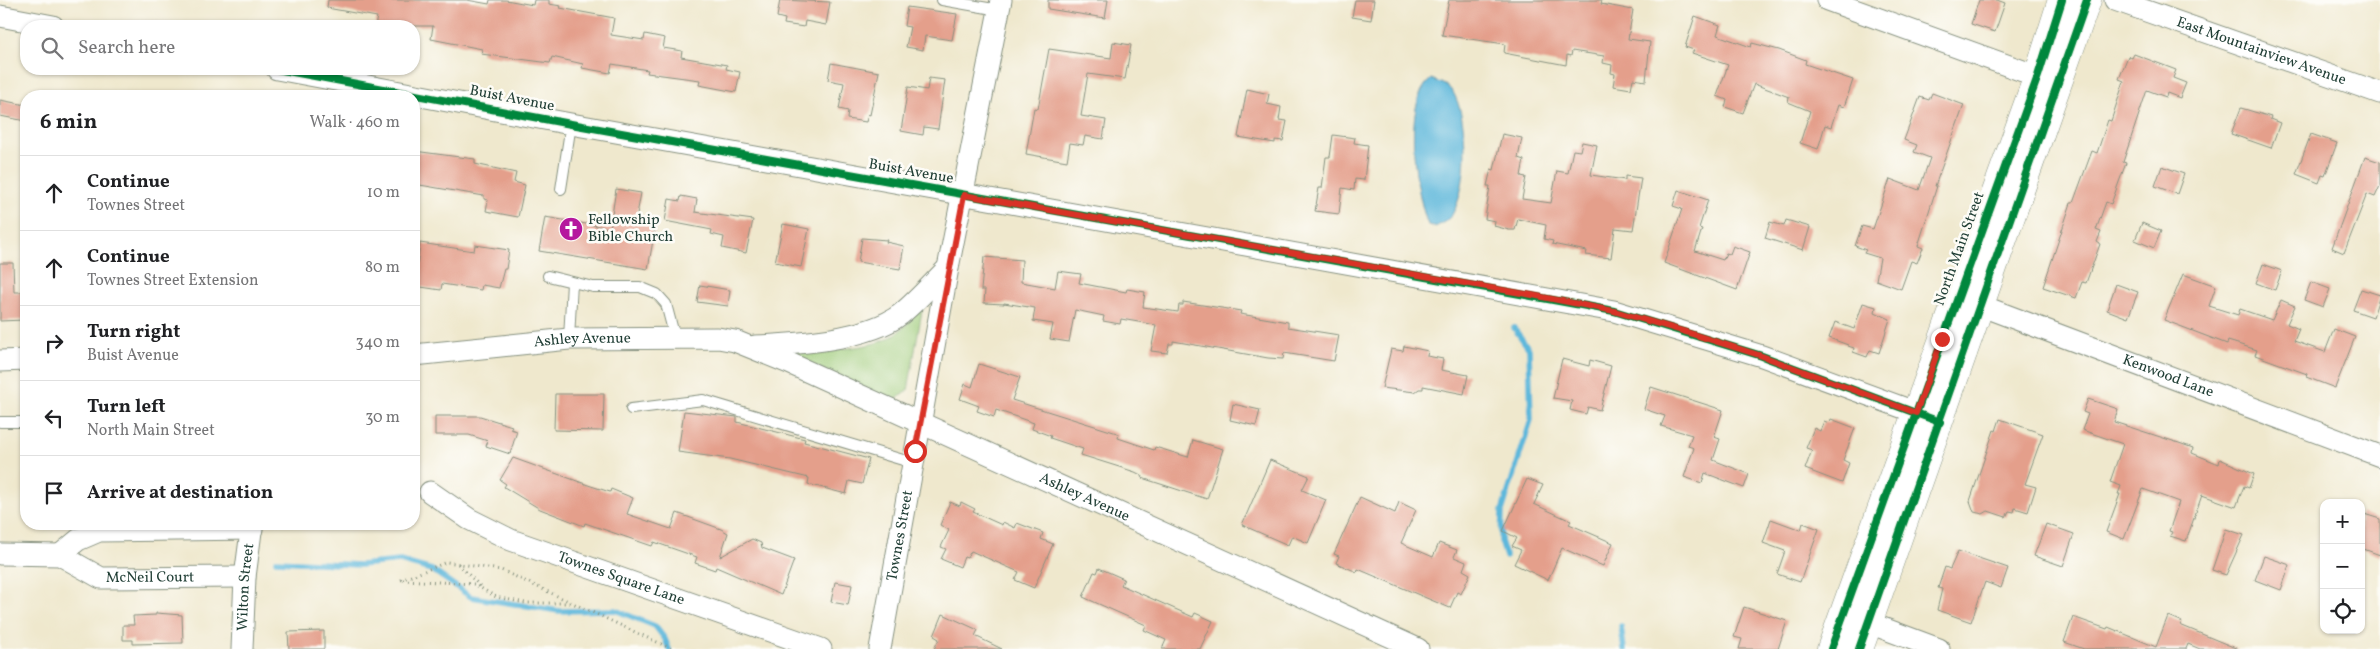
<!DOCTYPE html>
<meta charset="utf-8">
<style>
body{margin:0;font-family:Vollkorn,serif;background:#f6f6f6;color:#202124}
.controls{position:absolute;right:15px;bottom:15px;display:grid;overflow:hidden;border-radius:10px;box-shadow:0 1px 4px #0004}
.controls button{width:45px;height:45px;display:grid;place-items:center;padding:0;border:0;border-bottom:1px solid #e0e0e0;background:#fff;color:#202124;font:25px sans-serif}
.stop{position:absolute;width:15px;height:15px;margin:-11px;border:4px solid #d93025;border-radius:50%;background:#fff}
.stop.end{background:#d93025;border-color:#fff;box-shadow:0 1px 5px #0008}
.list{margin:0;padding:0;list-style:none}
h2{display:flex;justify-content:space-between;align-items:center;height:65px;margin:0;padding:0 20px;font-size:21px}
h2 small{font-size:16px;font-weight:400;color:#757577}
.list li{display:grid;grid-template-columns:32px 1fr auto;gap:15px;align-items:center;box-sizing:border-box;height:75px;padding:0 20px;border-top:1px solid #e0e0e0}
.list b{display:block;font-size:19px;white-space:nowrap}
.list p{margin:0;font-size:16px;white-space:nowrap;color:#757577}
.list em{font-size:16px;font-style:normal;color:#757577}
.icon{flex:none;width:28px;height:28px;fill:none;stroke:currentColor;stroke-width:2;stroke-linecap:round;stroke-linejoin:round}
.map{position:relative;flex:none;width:2380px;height:649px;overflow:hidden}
.search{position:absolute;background:#fff;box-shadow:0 1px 4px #0004;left:20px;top:20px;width:400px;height:55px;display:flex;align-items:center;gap:12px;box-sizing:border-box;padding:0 18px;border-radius:20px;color:#757577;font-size:19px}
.panel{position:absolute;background:#fff;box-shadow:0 1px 4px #0004;left:20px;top:90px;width:400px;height:440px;border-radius:20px}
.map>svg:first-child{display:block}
.green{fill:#9cca78;stroke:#5e8456}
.water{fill:#5eb8db;stroke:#3e7a88}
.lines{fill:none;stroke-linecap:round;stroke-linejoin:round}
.stream{stroke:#5eb8db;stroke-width:5.5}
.building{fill:#e49f8b}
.lane-casing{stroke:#879280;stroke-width:12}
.street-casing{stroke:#879280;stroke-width:23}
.secondary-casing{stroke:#879280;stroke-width:29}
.path{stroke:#879280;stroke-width:3;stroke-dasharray:1 4;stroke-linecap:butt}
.lane{stroke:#fff;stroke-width:10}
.street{stroke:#fff;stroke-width:21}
.secondary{stroke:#fff;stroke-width:28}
.cycleway-casing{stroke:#fdfcf7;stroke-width:11}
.cycleway{stroke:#00873e;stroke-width:8}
.route{stroke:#d93025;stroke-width:6}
.labels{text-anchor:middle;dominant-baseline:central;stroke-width:5;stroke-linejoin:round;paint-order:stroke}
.street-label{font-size:15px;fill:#1f3d34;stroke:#fdfcf7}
.poi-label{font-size:15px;fill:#1f3d34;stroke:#fdfcf7;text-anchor:start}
</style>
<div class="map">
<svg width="2380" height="649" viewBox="0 0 2380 649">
<rect width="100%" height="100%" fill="#fdfcf7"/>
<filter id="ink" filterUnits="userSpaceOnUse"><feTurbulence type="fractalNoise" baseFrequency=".02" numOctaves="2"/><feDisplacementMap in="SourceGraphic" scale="10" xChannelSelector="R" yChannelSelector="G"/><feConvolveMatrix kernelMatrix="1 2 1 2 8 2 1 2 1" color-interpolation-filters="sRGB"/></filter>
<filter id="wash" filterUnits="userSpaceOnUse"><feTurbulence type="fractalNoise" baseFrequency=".0096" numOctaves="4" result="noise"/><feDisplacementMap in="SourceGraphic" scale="20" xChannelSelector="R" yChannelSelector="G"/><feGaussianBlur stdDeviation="1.12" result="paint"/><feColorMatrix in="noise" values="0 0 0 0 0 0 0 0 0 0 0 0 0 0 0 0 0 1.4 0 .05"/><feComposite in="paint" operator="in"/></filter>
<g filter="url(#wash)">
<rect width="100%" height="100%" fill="#efe8cd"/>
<!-- green -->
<path class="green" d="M923 305 908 390 893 402 784 352C815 350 859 351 887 339 902 332 913 317 923 305Z"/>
<!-- water -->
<path class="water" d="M1431 79C1441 83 1451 86 1455 96 1469 125 1468 186 1453 213 1449 220 1441 224 1435 227L1428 225C1416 194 1401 102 1431 79Z"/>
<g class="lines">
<!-- stream -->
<path class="stream" d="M1506 557 1501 541 1502 511 1531 420 1529 349 1514 328
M276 561 360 565 400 561 432 570 471 597 559 611 615 610 655 626 665 639 669 649
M1621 626 1624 649"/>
</g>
<g id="blocks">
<!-- building -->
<path class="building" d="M328 0H467L489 4 490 0H506L533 5 534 0H549V4L561 6 560 8 614 18 611 35 644 40 645 34 665 38 663 48 682 51 681 57 727 65 726 69 740 72 736 92 699 85 700 80 647 73 648 70 612 64 610 73 582 68 583 64 552 57 550 63 481 54 482 49 431 39 433 26H375L377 17 327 8Z
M780 0 830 2 826 25 805 21 804 27 784 24 785 19 777 17Z
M1048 0H1108L1105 18 1048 9Z
M1355 0H1374L1371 20 1352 17Z
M1449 0H1602L1601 4 1633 10 1628 39 1650 42 1646 81 1633 79 1631 89 1613 86 1615 74 1611 73 1612 65 1603 63 1604 56 1572 51 1571 56 1567 55 1566 65 1504 53 1505 44 1442 35Z
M1979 0H1997L2005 3 1995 32 1971 24Z
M907 7 957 14 952 40 925 36 923 50 906 47 910 27 904 26Z
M1695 16 1720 25 1717 35 1751 47 1752 43 1779 50 1806 60 1805 64 1853 80 1844 107 1838 105 1831 127 1825 125 1818 149 1800 143 1810 111 1788 102 1789 97 1754 84 1743 113 1725 107 1727 100 1717 96 1728 65 1692 53 1694 50 1685 47Z
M1113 42 1131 45 1125 79 1088 74 1081 116 1106 120 1103 139 1085 136 1083 145 1070 143 1067 161 1026 154 1034 108 1038 109 1049 49 1111 58Z
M2134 54 2176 70 2173 78 2186 83 2180 98 2167 93 2166 97 2147 90 2123 162 2126 163 2111 204 2106 202 2096 230 2101 232 2097 242 2100 244 2086 283 2082 282 2076 298 2043 287 2071 203H2073L2092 151 2097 153 2108 120 2111 121 2124 81 2119 79 2128 56 2132 58Z
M831 63 879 72 870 115 868 114 866 122 847 119 848 111 839 109 844 83 828 80Z
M929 78 945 80 938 129 924 127 923 135 901 131 908 87 927 90Z
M1247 89 1269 94 1267 104 1281 107 1279 120 1287 121 1283 141 1275 140V143L1238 137Z
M1932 93 1964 105 1935 186H1937L1918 246 1923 248 1917 263 1911 261 1901 289 1876 280 1880 258 1864 253 1866 250 1855 246 1862 226 1873 229 1890 179 1919 190 1930 158 1914 152 1917 145 1904 140 1920 97 1929 100Z
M0 100 26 105V121L0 116Z
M2241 108 2271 117 2270 119 2280 123 2271 148 2231 134Z
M1502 134 1522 138 1518 158 1524 160 1521 176 1526 177 1522 199 1551 203 1557 171 1568 173 1573 150 1580 151 1582 142 1597 145 1591 175 1625 180V176L1641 178 1633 230 1615 228 1611 258 1586 255 1587 251 1552 244 1553 241 1544 239 1546 225 1518 219 1515 230H1509L1494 226 1495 221 1485 219 1490 186H1487L1491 169 1494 170Z
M2311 134 2337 143 2325 176 2322 175 2319 183 2296 174Z
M1333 135 1355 138 1354 143 1368 145 1364 180 1355 179 1354 190 1342 188 1339 214 1315 211 1319 188H1322L1326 157H1330Z
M414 151 475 159V164L516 173 514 182 525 185 518 217 486 211 488 200 484 199V196L414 184Z
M2365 157 2380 162V186L2375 197 2367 194 2344 253 2332 248Z
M2162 166 2184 174 2177 194 2155 186Z
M616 189 641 193 636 220 656 223 648 269 539 251 545 217 610 228Z
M1678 190 1708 200 1699 228 1702 229 1695 251 1723 260 1726 253 1730 254 1733 246 1750 252 1737 290 1664 263 1682 209 1673 206Z
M681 196 697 199 695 212 753 220 746 253 722 248 724 237 711 234 712 230 665 221 669 199 680 201Z
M1786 220 1810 227 1803 250 1765 238 1770 222 1784 226Z
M2142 223 2161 231 2154 248 2135 240Z
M783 224 809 229 801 267 775 262Z
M862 238 887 240 886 242 904 246 900 269 858 262Z
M420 243 474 251 475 245 509 250 506 269H504L499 288 482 285 481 290 442 284 441 290 414 286Z
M984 257 1022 260 1021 282 1055 288 1058 271 1081 274 1079 283 1126 292 1127 289 1145 292 1143 307 1178 312 1179 305H1183V302L1241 311 1240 314 1288 322V327L1339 335 1334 361 1284 353 1283 359 1268 358 1173 341V344H1169L1167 353 1151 351 1156 325 1121 319 1120 324 1103 321 1104 316 1075 310 1069 342 1050 339 1053 324 1033 321 1035 308 1004 303V304L984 303 985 290H981Z
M0 263H13L14 292H23L24 320 0 321Z
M2263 264 2282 271 2275 290 2256 283Z
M2183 274 2216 286 2209 306 2238 315 2240 309 2272 320 2281 300 2295 306 2287 324 2299 329 2294 341 2325 352 2334 329 2355 337 2335 388 2306 377 2307 374 2255 355 2257 350 2228 341 2227 344 2164 320Z
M2311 282 2330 289 2323 307 2304 300Z
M2116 284 2138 292 2128 318 2107 310Z
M700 285 730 290 728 306 697 302Z
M2361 289 2380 295 2373 317 2353 310Z
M1863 303 1876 307 1875 312 1890 319 1879 353 1870 350 1867 357 1853 352 1854 348 1848 346V345L1829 338 1835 322 1854 329Z
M1404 346 1428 351 1427 356 1443 359 1441 370 1468 375 1464 394 1423 386V389H1419L1415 392 1382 388 1391 349 1403 351Z
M1562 359 1589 366 1590 360 1611 366 1600 410 1588 407 1586 414 1570 410 1572 401 1553 398Z
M979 364 1020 377 1012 400 1117 433 1119 434 1118 438 1154 450 1155 447 1188 457 1193 440 1223 449 1207 499 1142 478 1143 476 1135 472 1081 455 1083 449 1050 438 1051 436 1032 429 1034 423 996 410 994 417 977 411 979 406 960 399 965 384 972 387Z
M1651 387 1723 410 1714 437 1720 439 1713 460 1749 474 1744 488 1705 473 1702 483 1684 477 1694 448 1688 446 1692 435 1661 426 1665 416 1644 409Z
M555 394H604L603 431 554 430Z
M2088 399 2118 409 2114 422 2179 443 2193 448 2192 453 2219 464 2220 459 2254 474 2249 488 2244 486 2236 507 2202 495 2186 541 2170 536 2172 532 2169 531 2179 502 2143 489 2124 539 2106 532 2120 494H2118L2121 486 2110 482 2123 444 2082 430 2088 414 2083 412Z
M1233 404 1260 410 1256 426 1230 420Z
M684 411 737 417V422L805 439 804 442 869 459 862 484 849 481 846 494 808 484 809 478 730 459 678 452Z
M435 416H480L512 426 510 429 517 431 510 454 486 446 488 441 469 435H435Z
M1831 419 1855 428 1843 460 1849 463 1842 483 1805 469 1812 450 1806 448 1814 428 1820 431 1824 421 1829 423Z
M2000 419 2043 434 2025 484 2036 487 2028 512 2015 508 2014 512 2009 511 2006 517 1988 511 1983 514 1974 512 1970 501 1994 430 1996 431Z
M513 458 591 486 610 492 611 489 633 498 627 514 671 529 677 513 721 529 728 533 720 557 752 539 761 543 762 548 794 560 781 595 716 567 715 570 695 563 697 557 654 542 652 546 585 523 584 526 540 509 504 487 506 484 500 480Z
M1270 460 1309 476 1302 490 1326 500 1308 543 1292 536 1288 545 1242 525Z
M1527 479 1543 485 1534 504 1571 521 1569 524 1613 543 1603 566 1562 548 1548 580 1514 564 1521 550 1512 546 1517 538 1503 531Z
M1360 497 1395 513 1399 502 1416 510 1401 543 1433 557 1439 543 1457 550 1454 557 1466 562 1463 570 1470 574 1461 594 1457 592 1450 608 1358 569 1357 572 1336 563 1339 556 1334 554Z
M950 502 960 506 961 502 975 509 973 512 1002 525 1003 522 1015 528 1017 523 1043 533 1041 539 1053 544 1034 588 1015 580 1019 572 971 551 967 558 964 557 960 567 941 559 946 549 941 547 949 530 940 525Z
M2361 513 2380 519V555L2361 548Z
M1771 519 1801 530 1803 523 1819 529 1800 582 1777 574 1785 551 1763 543Z
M2046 524 2074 534 2063 566 2034 556Z
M2226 529 2244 535 2226 575 2212 570Z
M1958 551 2008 568 2001 588 1985 582 1971 622 1937 610 1942 589 1938 588 1945 567 1950 569Z
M2264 556 2290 565 2281 590 2255 580Z
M1099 568 1124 579 1121 585 1193 617 1195 613 1213 621 1200 649H1162L1166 640 1144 630 1146 625 1083 597 1094 572 1097 573Z
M835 582 852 585 848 605 831 602Z
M1744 607 1787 621 1778 649H1739L1742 639 1734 637Z
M156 613 182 615 183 643 133 644V640H123V625H134L133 616 156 615Z
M943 614 978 630 975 636 1002 649H934L939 639 934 636Z
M2168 616 2182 622 2180 625 2238 649H2200L2188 644 2186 649H2084L2064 642 2073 617 2107 629 2108 627 2156 647Z
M324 631V649H289L288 632Z"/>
</g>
</g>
<g filter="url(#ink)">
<use href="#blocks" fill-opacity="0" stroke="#879280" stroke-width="1"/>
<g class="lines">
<!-- lane casing -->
<g class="lane-casing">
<path id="lane" d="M942 0 999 10
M561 189 571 124
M548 276 593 287H640L657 294 666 304 675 338
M569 339 572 282
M631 409 703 400 913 463
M0 422H26"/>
</g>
<!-- street casing -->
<g class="street-casing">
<g id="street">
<path d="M1827 0 2053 82"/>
<path id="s1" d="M2115 0 2380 93"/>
<path d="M0 16 53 26"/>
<path d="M277 69 571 124 1614 311 1762 356 1931 418"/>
<path id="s2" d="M1966 300 2380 456"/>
<path d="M755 346C795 344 868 340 901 314 918 300 933 283 948 268"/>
<path id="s3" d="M414 355 569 339 718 338 735 341 789 363 1418 649"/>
<path d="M0 361 26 360"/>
<path id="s4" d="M430 492 469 519 511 540 821 649"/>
<path id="s5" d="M0 554 60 555 101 578 245 577"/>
<path d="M60 555 78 540 99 531 252 529"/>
<path d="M1853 617 1939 649"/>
<path id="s6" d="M242 649 245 577 252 524"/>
<path id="s7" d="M880 649 948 268 1001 0"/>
</g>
</g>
<!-- secondary casing -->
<g class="secondary-casing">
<path id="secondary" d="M1831 649 2038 76 2062 0
M1859 649 2087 0"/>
</g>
<!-- path -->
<path class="path" d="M458 564 480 586
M401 580 447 562 501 570 672 649
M403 580 474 584 496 597 525 603H570"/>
<!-- lane -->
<use href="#lane" class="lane"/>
<!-- street -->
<use href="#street" class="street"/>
<!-- secondary -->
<use href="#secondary" class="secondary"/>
<!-- cycleway casing -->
<g class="cycleway-casing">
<path id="cycleway" d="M277 69 571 124 1614 311 1762 356 1940 422
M1831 649 2038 76 2062 0
M1859 649 2087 0"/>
</g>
<!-- cycleway -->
<use href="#cycleway" class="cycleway"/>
</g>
</g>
<g class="lines" filter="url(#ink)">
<!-- route -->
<path class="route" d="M915 451 964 195 1532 295 1614 311 1686 332 1762 356 1916 413 1942 339"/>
</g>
<!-- icons -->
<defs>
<g id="church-disc" transform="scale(1.25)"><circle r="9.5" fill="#b5179e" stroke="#fdfcf7"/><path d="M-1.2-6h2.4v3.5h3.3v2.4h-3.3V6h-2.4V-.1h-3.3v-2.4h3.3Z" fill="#fff"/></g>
</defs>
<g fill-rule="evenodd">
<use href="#church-disc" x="571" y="229"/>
</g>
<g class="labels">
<!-- street labels -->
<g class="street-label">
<text stroke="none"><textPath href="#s1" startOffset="155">East Mountainview Avenue</textPath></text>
<text transform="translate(512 99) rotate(11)">Buist Avenue</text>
<text transform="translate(911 172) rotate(10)">Buist Avenue</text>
<text transform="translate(1960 249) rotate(-70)">North Main Street</text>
<text stroke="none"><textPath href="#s3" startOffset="169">Ashley Avenue</textPath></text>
<text stroke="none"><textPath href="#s2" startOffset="216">Kenwood Lane</textPath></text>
<text stroke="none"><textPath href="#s3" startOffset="705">Ashley Avenue</textPath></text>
<text stroke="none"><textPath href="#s7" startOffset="115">Townes Street</textPath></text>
<text stroke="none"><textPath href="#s5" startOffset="156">McNeil Court</textPath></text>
<text stroke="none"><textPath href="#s4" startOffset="211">Townes Square Lane</textPath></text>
<text stroke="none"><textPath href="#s6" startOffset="62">Wilton Street</textPath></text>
</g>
<!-- poi labels -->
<g class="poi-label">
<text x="588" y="220">Fellowship<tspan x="588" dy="17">Bible Church</tspan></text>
</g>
</g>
</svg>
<div class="controls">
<button>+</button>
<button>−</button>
<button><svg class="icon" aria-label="locate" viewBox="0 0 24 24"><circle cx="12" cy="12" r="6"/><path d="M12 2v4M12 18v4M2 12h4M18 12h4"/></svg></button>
</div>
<div class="stop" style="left:915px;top:451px"></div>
<div class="stop end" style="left:1942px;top:339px"></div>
<div class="search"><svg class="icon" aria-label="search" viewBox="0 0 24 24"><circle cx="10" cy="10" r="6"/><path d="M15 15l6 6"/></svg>Search here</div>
<section class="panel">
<h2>6 min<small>Walk · 460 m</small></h2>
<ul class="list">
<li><svg class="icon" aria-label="ahead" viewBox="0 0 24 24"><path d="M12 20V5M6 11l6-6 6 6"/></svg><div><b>Continue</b><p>Townes Street</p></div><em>10 m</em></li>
<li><svg class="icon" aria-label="ahead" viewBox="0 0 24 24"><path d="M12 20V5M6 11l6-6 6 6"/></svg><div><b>Continue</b><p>Townes Street Extension</p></div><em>80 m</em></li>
<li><svg class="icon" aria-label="right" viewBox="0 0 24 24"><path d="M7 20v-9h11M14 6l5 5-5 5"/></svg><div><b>Turn right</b><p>Buist Avenue</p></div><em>340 m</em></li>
<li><svg class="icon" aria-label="left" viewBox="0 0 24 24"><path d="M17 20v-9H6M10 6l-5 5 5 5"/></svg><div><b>Turn left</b><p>North Main Street</p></div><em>30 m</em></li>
<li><svg class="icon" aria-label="arrive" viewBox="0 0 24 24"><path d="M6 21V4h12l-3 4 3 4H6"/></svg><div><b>Arrive at destination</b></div></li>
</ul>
</section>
</div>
